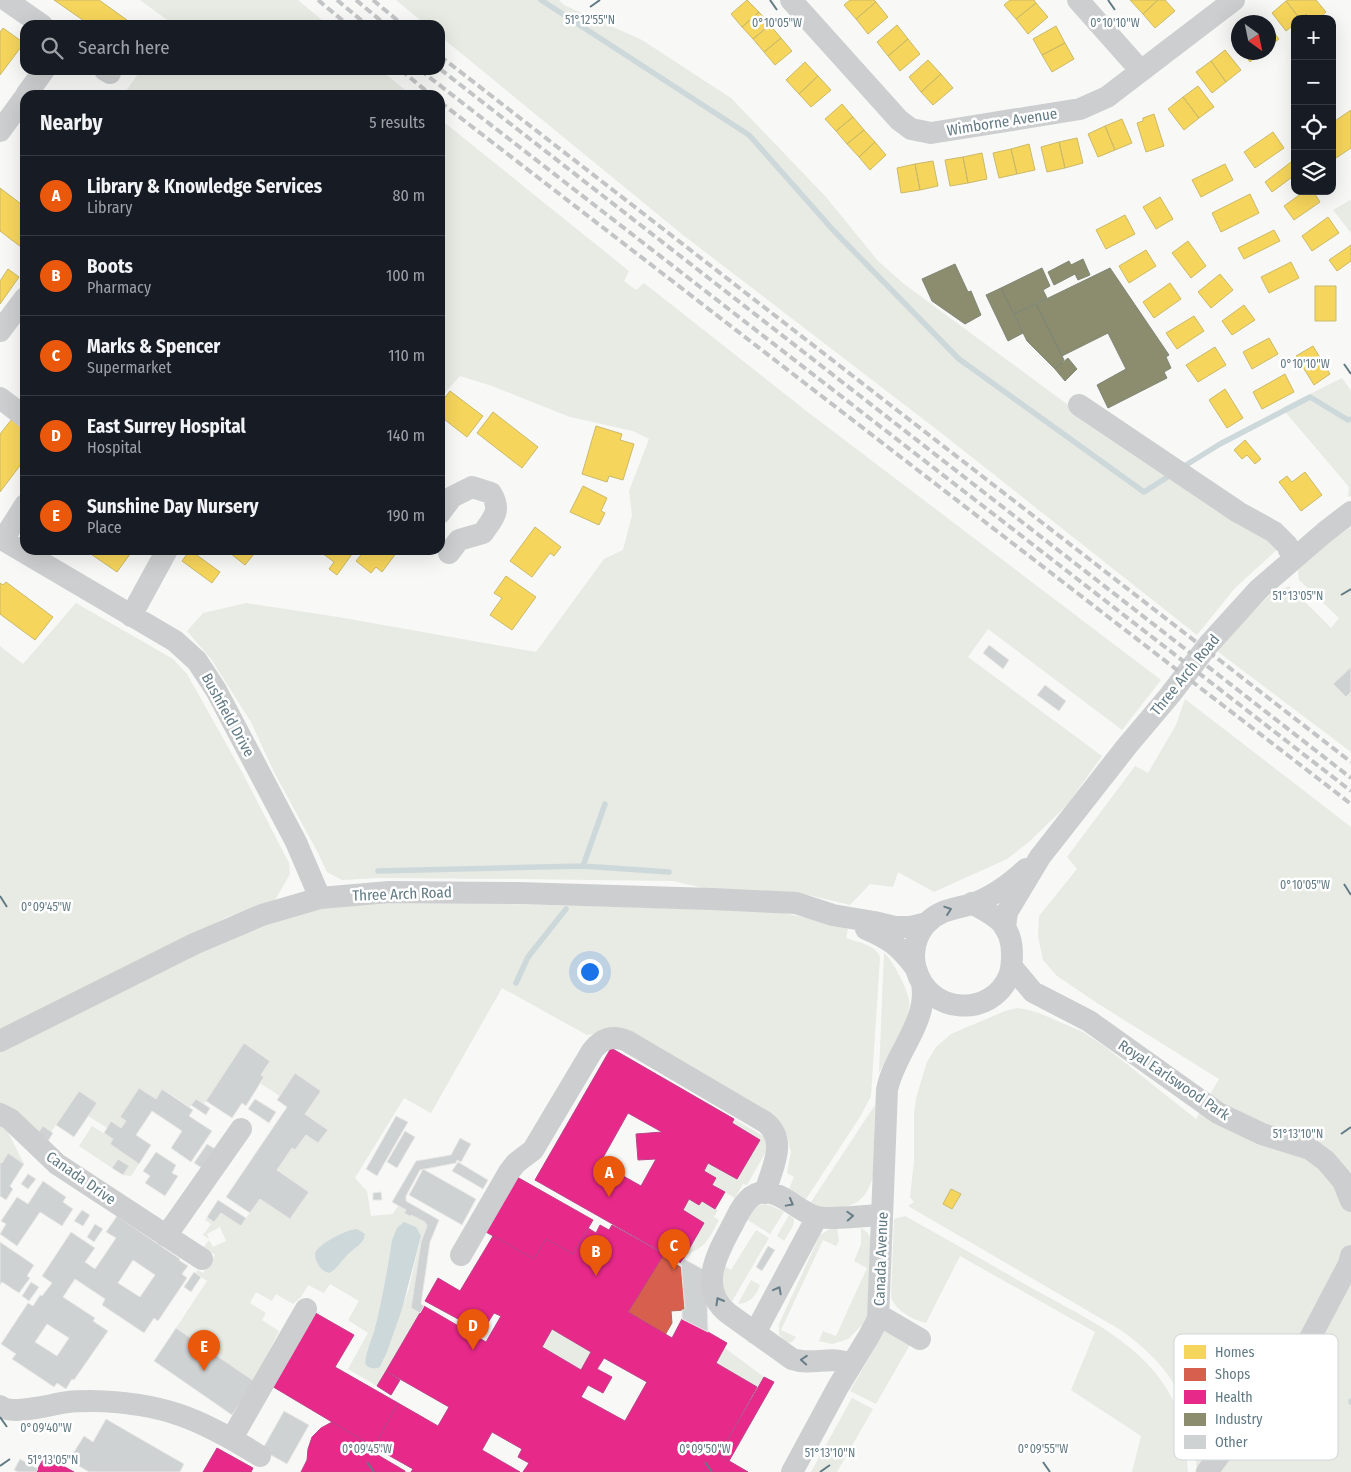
<!DOCTYPE html>
<meta charset="utf-8">
<style>
body{margin:0;font-family:"Fira Sans Condensed",sans-serif;background:#20242c;color:#f1f3f6}
.controls{position:absolute;right:15px;top:15px;display:grid;overflow:hidden;border-radius:10px;box-shadow:0 5px 20px #0002}
.controls button{width:45px;height:45px;display:grid;place-items:center;padding:0;border:0;border-bottom:1px solid #363941;background:#171b24;color:#f1f3f6;font:25px sans-serif}
.compass{position:absolute;left:1231px;top:15px;width:45px;height:45px;border-radius:50%;background:#171b24;box-shadow:0 5px 20px #0002;rotate:147deg}
.you{position:absolute;left:589px;top:971px;width:18px;height:18px;margin:-12px;border:4px solid #fff;border-radius:50%;background:#1a73e8;box-shadow:0 0 0 8px #1a73e833}
.badge{display:grid;place-items:center;width:32px;height:32px;border-radius:50%;background:#ea580c;color:#fff;font-size:16px;font-weight:700}
.pin{position:absolute;translate:-50% -41px;filter:drop-shadow(0 1px 2px #0008)}
.pin::after{content:'';position:absolute;top:26px;width:18px;height:15px;background:inherit;clip-path:polygon(0 0,100% 0,50% 100%)}
.list{margin:0;padding:0;list-style:none}
h2{display:flex;justify-content:space-between;align-items:center;height:65px;margin:0;padding:0 20px;font-size:21px}
h2 small{font-size:16px;font-weight:400;color:#9ea1a6}
.list li{display:grid;grid-template-columns:32px 1fr auto;gap:15px;align-items:center;box-sizing:border-box;height:80px;padding:0 20px;border-top:1px solid #363941}
.list b{display:block;font-size:19px;white-space:nowrap}
.list p{margin:0;font-size:16px;white-space:nowrap;color:#9ea1a6}
.list em{font-size:16px;font-style:normal;color:#9ea1a6}
.icon{flex:none;width:28px;height:28px;fill:none;stroke:currentColor;stroke-width:2;stroke-linecap:round;stroke-linejoin:round}
.map{position:relative;flex:none;width:1351px;height:1472px;overflow:hidden}
.search{position:absolute;background:#171b24;box-shadow:0 5px 20px #0002;left:20px;top:20px;width:425px;height:55px;display:flex;align-items:center;gap:12px;box-sizing:border-box;padding:0 18px;border-radius:15px;color:#9ea1a6;font-size:19px}
.panel{position:absolute;background:#171b24;box-shadow:0 5px 20px #0002;left:20px;top:90px;width:425px;height:465px;border-radius:15px}
.map>svg:first-child{display:block}
.green{fill:#e8eae4;fill-rule:evenodd}
.water{fill:#cdd8da}
.homes{fill:#f6d55c;stroke:#caba68}
.shops{fill:#d6604d;stroke:#b3685e}
.health{fill:#e7298a;stroke:#bf4188;fill-rule:evenodd}
.industry{fill:#8c8c6e;stroke:#7f8775}
.lines{fill:none;stroke-linecap:round;stroke-linejoin:round}
.stream{stroke:#cdd8da;stroke-width:5.5}
.building{fill:#cfd2d2;stroke:#e8e8e7;fill-rule:evenodd}
.minor{stroke:#cdcecf;stroke-width:22}
.rail{stroke:#c2c4c5;stroke-width:4;stroke-dasharray:8 4;stroke-linecap:butt}
.oneway{stroke:#677e88}
.ticks{fill:none;stroke:#627a84;stroke-width:2}
.labels{text-anchor:middle;dominant-baseline:central;stroke-width:5;stroke-linejoin:round;paint-order:stroke}
.street-label{font-size:15px;fill:#627a84;stroke:#fff}
.key{fill:#fff;stroke:#d0d7da;stroke-width:1}
.key-label{font-size:14px;fill:#627a84}
.ticks-label{font-size:12px;text-anchor:middle;fill:#627a84;stroke:#fff;stroke-width:5;stroke-linejoin:round;paint-order:stroke}
</style>
<div class="map">
<svg width="1351" height="1472" viewBox="0 0 1351 1472">
<rect width="100%" height="100%" fill="#f8f8f7"/>
<!-- green -->
<path class="green" d="M140 0H298L328 25H174Z
M396 0H559L564 5 642 40 731 98 826 197 878 261 904 284 1075 410 1281 546 1235 588 1197 635 940 432 683 235 440 36V25H426Z
M141 70H381L411 95H123Z
M440 119 629 271 624 281 636 290 644 283 809 413 1161 680 1122 730 988 629 968 657 1102 756 1067 805 1030 841 1007 859 934 892 898 872 893 887 870 884 850 905 804 894 703 888 673 881 518 879 379 878 342 880 327 872 318 853 274 772 251 722 211 659 187 631 203 613 246 603 338 617 536 652 604 559 623 550 632 515 629 491 649 439 633 431 570 417 492 386 460 376 440 398Z
M1350 200 1351 201V233L1333 210Z
M1342 378 1351 391V496L1348 497 1349 487 1282 408Z
M1351 527V752L1217 651 1236 629 1272 593 1289 586 1331 628 1339 618 1299 580 1298 570 1330 541Z
M76 603 173 659 187 674 242 772 289 863 290 874 275 900 227 917 0 1030V646L23 664Z
M1185 699 1351 827V1472H1195L1197 1469C1194 1449 1192 1428 1186 1408 1174 1375 1147 1348 1119 1329L908 1206 914 1202 910 1197 914 1162V1114L916 1098 927 1062 936 1047 951 1034 1005 1011 1017 1008 1024 1009 1039 1013 1083 1032 1104 1046 1196 1119 1219 1079 1097 1003 1057 976 1043 960 1038 936 1039 916 1077 869 1067 857 1135 766 1148 773 1176 725Z
M432 902 773 911 828 922 848 929 846 938C857 942 876 945 880 957L871 1096 860 1117 806 1199 789 1189 794 1177 787 1173 791 1152 786 1133 607 1031 587 1035 502 988 431 1113 404 1098 355 1178 367 1191 371 1216 393 1214 398 1206 436 1221 428 1239 421 1304 424 1306 377 1386 348 1369 368 1333 348 1320 359 1301 330 1284 324 1293 308 1285 301 1297 293 1304 276 1294 272 1301 256 1292 250 1303 266 1313 262 1320 279 1331 254 1381 176 1328 207 1281 196 1273 198 1270 203 1273 215 1255 204 1247 209 1240 213 1247 226 1241 220 1227 207 1234 209 1239 203 1235 211 1224 205 1220 207 1217 230 1210 246 1218 260 1199 290 1219 309 1192 277 1170 292 1148 295 1150 306 1135 318 1143 328 1130 305 1114 295 1074 280 1096 261 1084 264 1078 261 1075 270 1060 244 1044 204 1104 196 1099 190 1107 163 1089 156 1099 120 1117 126 1121 121 1128 112 1121 107 1128 88 1116 97 1103 79 1091 51 1132 43 1126 37 1134 0 1103V1050L201 949 287 917 323 908 363 903ZM397 1228 421 1236 409 1288 382 1364 367 1366C363 1358 370 1345 373 1337 382 1306 386 1272 392 1240ZM365 1234 364 1239 342 1259 335 1269 325 1272 319 1265 315 1254Z
M884 953C894 962 906 987 909 999 910 1005 909 1010 908 1016L879 1073Z
M875 1105 873 1176C863 1214 839 1207 807 1208Z
M734 1119 765 1137 767 1150 747 1185 743 1184 735 1198 712 1185 704 1171 708 1163 737 1179 759 1140 732 1123Z
M0 1124 6 1128 24 1164 0 1198Z
M92 1126 113 1139 110 1144 139 1164 131 1176 123 1175 128 1166 112 1168 79 1146Z
M689 1199 699 1205 702 1201 718 1210 714 1217 719 1220C708 1240 707 1246 686 1255L704 1223 683 1210Z
M765 1204 772 1206 784 1212 770 1234 746 1219 757 1206Z
M789 1215 794 1219 793 1226 784 1241 777 1236Z
M905 1216C946 1239 987 1262 1028 1286 1081 1316 1146 1343 1174 1402 1185 1424 1186 1448 1188 1472H1132L1141 1436 1071 1390 1095 1332 960 1256 926 1323C911 1319 898 1312 891 1298L894 1219Z
M837 1228 839 1241 836 1246 823 1240 781 1330 796 1337 792 1342 786 1343 779 1334V1324L820 1235 830 1229Z
M861 1228 867 1232 871 1238 869 1313 863 1324 848 1339 832 1344 819 1341 823 1331 836 1336 867 1268 854 1261 861 1244Z
M756 1230 769 1238 731 1303 725 1299 719 1263 731 1270Z
M751 1280 760 1285C756 1296 750 1303 738 1304Z
M887 1326 911 1343 876 1404 850 1391Z
M552 1329 591 1352 581 1370 542 1347Z
M725 1348 764 1377 757 1387 716 1363Z
M852 1398 873 1409 837 1472H811Z"/>
<!-- water -->
<path class="water" d="M404 1222 416 1227 421 1236 402 1309 387 1352 380 1367C376 1369 369 1369 366 1365 363 1360 372 1338 374 1332 382 1302 387 1270 392 1240L397 1228Z
M357 1229 365 1234 364 1239 360 1244 348 1254 335 1269 329 1273C322 1271 320 1268 317 1262 316 1260 315 1257 315 1254 317 1244 348 1229 357 1229Z"/>
<!-- homes -->
<path class="homes" d="M54 0H99L134 25H90Z
M747 0 759 12 742 27 731 14Z
M850 0H874L876 2 856 19 844 5Z
M1010 0H1034L1036 3 1016 19 1004 5Z
M1130 0H1158L1143 14Z
M1158 0H1165L1175 11 1155 28 1143 14Z
M1288 0H1316L1326 12 1318 19H1309L1306 14 1300 19 1286 1Z
M1286 1 1300 19H1295V24L1286 31 1272 13Z
M876 2 888 17 868 34 856 19Z
M1036 3 1048 17 1028 34 1016 19Z
M759 12 770 25 753 39 742 27Z
M770 25 781 38 764 52 753 39Z
M897 25 908 39 888 56 877 42Z
M1268 25 1279 39 1268 47Z
M1056 26 1065 43 1042 55 1033 39Z
M3 28 24 43 0 75V32Z
M781 38 792 51 775 65 764 52Z
M908 39 920 54 900 71 888 56Z
M1065 43 1074 59 1052 72 1042 55Z
M1225 50 1241 70 1226 82 1211 61Z
M1243 52H1262L1250 62Z
M928 60 941 74 921 92 909 77Z
M1211 61 1226 82 1212 93 1196 72Z
M805 62 818 76 799 94 786 80Z
M941 74 953 88 933 105 921 92Z
M818 76 831 90 811 107 799 94Z
M1198 86 1214 107 1199 118 1183 97Z
M1183 97 1199 118 1184 130 1168 109Z
M842 104 853 117 836 131 825 119Z
M1351 110V148L1333 160 1332 123Z
M1154 114 1164 146 1146 152 1137 123 1143 121V118Z
M853 117 864 130 847 144 836 131Z
M1122 119 1132 143 1115 150 1105 126Z
M1105 126 1115 150 1098 157 1088 134Z
M864 130 875 142 859 157 847 144Z
M1273 132 1284 148 1255 168 1244 152Z
M1077 138 1083 163 1065 168 1059 142Z
M875 142 886 155 870 170 859 157Z
M1059 142 1065 168 1047 172 1041 147Z
M1029 144 1035 170 1017 174 1011 149Z
M1011 149 1017 174 999 178 993 153Z
M982 153 987 179 968 183 963 157Z
M963 157 968 183 950 186 945 160Z
M933 161 938 186 920 190 915 164Z
M1291 162 1295 167V175L1272 192 1265 182Z
M915 164 920 190 901 193 897 168Z
M1225 164 1233 180 1201 197 1192 180Z
M0 188 25 207V250L0 231Z
M1305 191H1313L1320 202 1294 220 1284 206Z
M1250 194 1259 213 1221 232 1212 213Z
M1160 197 1173 219 1156 229 1143 207Z
M1125 215 1135 234 1106 249 1096 230Z
M1328 217 1339 233 1312 251 1302 236Z
M1274 230 1280 241 1244 259 1238 248Z
M1188 241 1206 266 1191 278 1172 253Z
M1351 245V261L1337 271 1329 260Z
M1146 250 1156 266 1129 283 1119 266Z
M1291 262 1299 278 1269 293 1261 277Z
M8 269 19 277 0 304V281Z
M1220 274 1233 290 1211 308 1198 292Z
M1170 283 1181 299 1154 318 1143 302Z
M1315 286H1336V321H1315Z
M1244 305 1255 320 1232 335 1222 321Z
M1194 316 1204 331 1177 349 1166 333Z
M1269 338 1278 354 1252 369 1243 352Z
M1313 346 1330 374 1314 385 1296 356Z
M1215 347 1226 365 1198 382 1186 365Z
M1285 374 1294 392 1262 409 1253 392Z
M1225 389 1243 418 1227 428 1209 400Z
M450 391 483 416 467 437 440 416V404Z
M493 412 538 447 522 468 477 433Z
M12 419 25 429V459L0 492V434Z
M596 426 622 434 620 440 634 444 623 480 609 476 607 482 582 474Z
M1245 440 1261 459 1255 464 1247 455 1242 459 1234 450Z
M1305 472 1322 495 1301 511 1279 482 1287 476 1292 482Z
M583 486 607 498 601 511 605 513 599 525 570 512Z
M535 527 561 547 554 556 550 553 532 577 510 561Z
M85 550H133L117 572Z
M190 550 220 572 212 583 182 561Z
M226 550H250L254 554 245 565Z
M318 550H355L337 575 329 569 334 562Z
M365 550H394L397 552 382 572 376 567 371 573 356 561Z
M506 576 536 597 512 630 490 615 502 598 494 593Z
M6 582 53 617 35 640 0 614V583L3 585Z
M951 1189 961 1194 952 1209 943 1204Z"/>
<!-- shops -->
<path class="shops" d="M662 1256 682 1268 685 1310 671 1311 672 1323 665 1335 628 1312Z"/>
<!-- health -->
<path class="health" d="M611 1048 734 1119 732 1123 760 1140 737 1179 708 1163 704 1171 716 1178 712 1185 725 1192 715 1209 702 1201 699 1205 689 1199 683 1210 704 1223 681 1263 535 1180ZM628 1113 662 1132 636 1134 638 1160 656 1159 641 1186 600 1163Z
M517 1177 593 1220 573 1254 546 1239 534 1259 486 1232Z
M600 1225 609 1230 612 1225 664 1254 628 1312 672 1338 682 1319 708 1332 727 1343 716 1363 757 1387 719 1455 748 1472H523L529 1463 518 1457 522 1449 492 1432 482 1450 520 1472H411L413 1469 374 1447 398 1403 438 1426 449 1407 386 1371 424 1306 486 1342 501 1316 494 1313 482 1332 425 1301 438 1278 460 1291 493 1236 534 1259 546 1239 573 1254 588 1228 596 1233ZM552 1329 591 1352 581 1370 542 1347ZM604 1358 647 1382 625 1421 581 1397 588 1385 603 1393 612 1377 597 1369Z
M312 1311 354 1335 335 1367 398 1403 374 1447 270 1385Z
M386 1371 400 1380 391 1395 377 1386Z
M764 1377 774 1382 729 1461 719 1455Z
M332 1422 374 1447 371 1451 405 1471V1472H301L307 1460 308 1449 312 1437 321 1428Z
M217 1448 253 1468 251 1472H203Z
M45 1456 74 1472H36Z"/>
<!-- industry -->
<path class="industry" d="M1083 259 1090 275 1078 280 1075 274 1054 285 1048 272 1069 261 1071 265Z
M955 264 968 292 971 291 981 315 965 324 932 301 922 279Z
M1042 268 1050 286 1043 290 1047 298 1014 314 1001 288Z
M1110 268 1169 355 1166 357 1171 368 1164 372 1167 378 1108 408 1097 385 1126 369 1108 333 1062 356 1036 304Z
M1001 288 1023 333 1008 341 986 295Z
M1036 304 1064 360 1055 369 1027 341 1014 314Z
M1068 358 1077 369 1065 381 1055 369Z"/>
<g class="lines">
<!-- stream -->
<path class="stream" d="M541 0 749 135 833 230 959 359 1144 492 1166 478
M1186 465 1220 444 1310 397 1348 420 1351 419
M583 866 605 804
M378 871 583 866 669 872
M516 983 528 957 566 909
M1351 1402V1401"/>
</g>
<!-- building -->
<path class="building" d="M989 645 1009 660 1003 669 983 653Z
M1351 667V692L1346 697 1333 684Z
M1045 685 1066 701 1059 711 1037 695Z
M244 1043 270 1061 261 1075 264 1077 246 1106 242 1103 232 1118 206 1101Z
M295 1073 321 1091 305 1114 328 1130 318 1143 306 1135 295 1150 292 1148 277 1170 309 1192 290 1219 260 1199 250 1213 226 1197 287 1107 277 1100Z
M139 1088 156 1099 162 1089 193 1110 189 1116 212 1131 191 1162 171 1148 182 1131 152 1111 136 1135 151 1145 139 1164 110 1144 113 1139 104 1133 111 1121 121 1128 126 1121 120 1117Z
M79 1091 97 1103 74 1137 56 1125Z
M196 1099 210 1108 206 1115 191 1105Z
M255 1099 276 1112 269 1123 248 1109Z
M396 1116 408 1122 377 1176 366 1169Z
M43 1126 53 1133 48 1141 37 1134Z
M405 1131 415 1137 397 1168 387 1162Z
M460 1138 471 1144 461 1162 457 1160 456 1163 420 1170 406 1196V1201L439 1220 430 1242 421 1304 424 1306 420 1313 411 1308 421 1242 427 1226 425 1222 411 1215V1217L404 1213 406 1210 392 1202 416 1161 451 1155Z
M207 1144 215 1149 202 1168 194 1163Z
M156 1152 176 1165 172 1173 178 1176 165 1196 145 1183 150 1176 143 1171Z
M8 1153 24 1164 10 1186 13 1189 6 1200 0 1196V1162L2 1163Z
M118 1159 129 1166 123 1175 112 1168Z
M458 1162 488 1180 483 1189 452 1171Z
M423 1169 476 1199 462 1225 409 1195Z
M28 1174 36 1179 28 1189 21 1184Z
M43 1181 66 1197 63 1202 73 1209 62 1226 40 1212 17 1246 0 1234 6 1224 1 1221 17 1197 28 1204Z
M381 1192 382 1200H373V1193Z
M218 1200 246 1218 241 1226 221 1213 214 1222 207 1217Z
M82 1210 90 1215 83 1226 74 1221Z
M117 1216 180 1259 179 1260 188 1266 182 1274 187 1278 158 1321 154 1318 144 1333 102 1305 105 1299 75 1279 63 1297 95 1318 93 1321 108 1331 74 1380 72 1379 66 1389 57 1383 54 1387 12 1359 16 1354 1 1344 28 1303 33 1306 40 1295 42 1296 52 1283 42 1276 71 1232 95 1248 85 1262 95 1269 116 1238 106 1232ZM133 1260 155 1275 140 1297 118 1283ZM47 1324 69 1338 57 1356 35 1342Z
M95 1224 103 1229 94 1242 87 1237Z
M0 1242 34 1265 27 1276 30 1278 19 1293 2 1282 0 1285Z
M768 1246 775 1250 762 1271 756 1267Z
M684 1259 706 1271 708 1332 682 1319V1310H685L681 1263Z
M194 1272 201 1277 191 1292 184 1287Z
M31 1282 39 1287 29 1301 22 1296Z
M176 1328 254 1381 232 1415 154 1361Z
M284 1411 309 1425 287 1464 262 1450Z
M106 1419 184 1464 180 1472H89L69 1460 84 1436 93 1442Z
M20 1459 38 1469 36 1472H18L14 1470Z"/>
<g class="lines">
<!-- minor -->
<path class="minor" d="M6 0 42 25
M791 0 899 120 911 129 931 133 1080 109 1107 97 1234 0
M1078 0 1141 71
M105 70 110 73
M26 95 44 70
M0 131 25 97
M0 331 25 298
M0 398 25 417
M1079 405 1238 512 1274 532 1287 545 1293 559
M440 513 452 497 472 487 491 493C502 511 493 518 483 533L459 540 449 553
M0 538 175 641 197 661 216 690 296 842 320 898
M3 540 25 505
M131 616 167 550
M972 903C982 909 993 914 1001 922 1009 931 1012 942 1012 954 1012 961 1012 969 1009 976 991 1018 929 1015 916 969 911 953 916 934 927 923 940 909 955 909 972 904 992 897 1011 883 1026 869
M1005 928 1007 912 1040 857 1127 746 1170 695 1209 644 1259 589 1325 532 1351 512
M866 929C891 940 899 946 915 967
M1012 967 1033 992 1089 1021 1218 1113 1262 1134 1310 1149 1326 1161 1343 1181 1351 1201
M0 1041 194 944 262 915 320 898 389 892 518 893 712 899 796 903 833 915 874 922 895 927H911L927 923
M0 1114 10 1119 57 1164 202 1259
M166 1236 241 1129
M461 1255 509 1172 516 1163 533 1150 592 1051C602 1038 613 1035 627 1041L765 1122C789 1141 771 1169 765 1193
M879 1315 920 1339
M755 1333 817 1217
M851 1364C830 1355 813 1366 792 1359L729 1314C696 1289 718 1252 733 1224 738 1214 746 1196 759 1193 778 1188 797 1210 814 1216 827 1221 867 1215 882 1215
M0 1406C12 1416 52 1404 68 1402 76 1401 83 1401 91 1401 162 1402 201 1419 260 1456
M232 1438 306 1309
M792 1472 838 1387 869 1336 878 1319 887 1090C894 1053 929 1022 922 983
M1207 1472 1232 1438 1288 1380 1349 1264 1351 1256"/>
<!-- rail -->
<path class="rail" d="M318 0 348 25
M337 0 367 25
M356 0 386 25
M373 0 403 25
M440 56 1351 762
M440 69 1351 778
M401 70 431 95
M420 70 1351 791
M440 102 1351 804"/>
</g>
<!-- one-way arrows -->
<defs><path id="oneway-chevron" d="M-2-3.5L2.5 0L-2 3.5" fill="none" stroke-width="1.6" stroke-linecap="round" stroke-linejoin="round" transform="scale(1.25)"/></defs>
<g class="oneway">
<use href="#oneway-chevron" transform="translate(948 910) rotate(-19)"/>
<use href="#oneway-chevron" transform="translate(790 1203) rotate(29)"/>
<use href="#oneway-chevron" transform="translate(850 1216) rotate(-3)"/>
<use href="#oneway-chevron" transform="translate(778 1290) rotate(-62)"/>
<use href="#oneway-chevron" transform="translate(719 1301) rotate(-120)"/>
<use href="#oneway-chevron" transform="translate(804 1360) rotate(-176)"/>
</g>
<!-- ticks -->
<path class="ticks" d="M770 0 777 10M1108 0 1115 10M590 7 600 0M1344 364 1351 374M1341 595 1351 589M1344 884 1351 895M0 896 7 907M1341 1134 1351 1127M0 1417 7 1427M367 1462 374 1472M705 1462 712 1472M1043 1462 1050 1472M0 1466 10 1459M820 1472 830 1465"/>
<g class="labels">
<!-- street labels -->
<g class="street-label">
<text transform="translate(1002 122) rotate(-9)">Wimborne Avenue</text>
<text transform="translate(1185 675) rotate(-51)">Three Arch Road</text>
<text transform="translate(228 715) rotate(61)">Bushfield Drive</text>
<text transform="translate(402 894) rotate(-2)">Three Arch Road</text>
<text transform="translate(1174 1080) rotate(34)">Royal Earlswood Park</text>
<text transform="translate(81 1178) rotate(35)">Canada Drive</text>
<text transform="translate(881 1259) rotate(-88)">Canada Avenue</text>
</g>
</g>
<!-- legend -->
<rect x="1174" y="1334" width="164" height="126" rx="8" class="key"/>
<rect x="1184" y="1345" width="22" height="14" fill="#f6d55c"/>
<rect x="1184" y="1368" width="22" height="13" fill="#d6604d"/>
<rect x="1184" y="1390" width="22" height="14" fill="#e7298a"/>
<rect x="1184" y="1413" width="22" height="13" fill="#8c8c6e"/>
<rect x="1184" y="1435" width="22" height="14" fill="#cfd2d2"/>
<g class="key-label">
<text x="1215" y="1357">Homes</text>
<text x="1215" y="1379">Shops</text>
<text x="1215" y="1402">Health</text>
<text x="1215" y="1424">Industry</text>
<text x="1215" y="1447">Other</text>
</g>
<g class="ticks-label">
<text x="590" y="24">51°12'55"N</text>
<text x="777" y="27">0°10'05"W</text>
<text x="1115" y="27">0°10'10"W</text>
<text x="1305" y="368">0°10'10"W</text>
<text x="1298" y="600">51°13'05"N</text>
<text x="1305" y="889">0°10'05"W</text>
<text x="46" y="911">0°09'45"W</text>
<text x="1298" y="1138">51°13'10"N</text>
<text x="46" y="1432">0°09'40"W</text>
<text x="367" y="1453">0°09'45"W</text>
<text x="705" y="1453">0°09'50"W</text>
<text x="1043" y="1453">0°09'55"W</text>
<text x="830" y="1457">51°13'10"N</text>
<text x="53" y="1464">51°13'05"N</text>
</g>
</svg>
<div class="controls">
<button>+</button>
<button>−</button>
<button><svg class="icon" aria-label="locate" viewBox="0 0 24 24"><circle cx="12" cy="12" r="6"/><path d="M12 2v4M12 18v4M2 12h4M18 12h4"/></svg></button>
<button><svg class="icon" aria-label="layers" viewBox="0 0 24 24"><path d="M12 4l9 5-9 5-9-5zM3 14l9 5 9-5"/></svg></button>
</div>
<svg class="compass" viewBox="-18 -18 36 36"><path d="M0-13l5 13h-10z" fill="#e53935"/><path d="M0 13l5-13h-10z" fill="#9ea1a6"/></svg>
<div class="you"></div>
<div class="pin badge" style="left:609px;top:1197px">A</div>
<div class="pin badge" style="left:596px;top:1276px">B</div>
<div class="pin badge" style="left:674px;top:1270px">C</div>
<div class="pin badge" style="left:473px;top:1350px">D</div>
<div class="pin badge" style="left:204px;top:1371px">E</div>
<div class="search"><svg class="icon" aria-label="search" viewBox="0 0 24 24"><circle cx="10" cy="10" r="6"/><path d="M15 15l6 6"/></svg>Search here</div>
<section class="panel">
<h2>Nearby<small>5 results</small></h2>
<ul class="list">
<li><span class="badge">A</span><div><b>Library &amp; Knowledge Services</b><p>Library</p></div><em>80 m</em></li>
<li><span class="badge">B</span><div><b>Boots</b><p>Pharmacy</p></div><em>100 m</em></li>
<li><span class="badge">C</span><div><b>Marks &amp; Spencer</b><p>Supermarket</p></div><em>110 m</em></li>
<li><span class="badge">D</span><div><b>East Surrey Hospital</b><p>Hospital</p></div><em>140 m</em></li>
<li><span class="badge">E</span><div><b>Sunshine Day Nursery</b><p>Place</p></div><em>190 m</em></li>
</ul>
</section>
</div>
